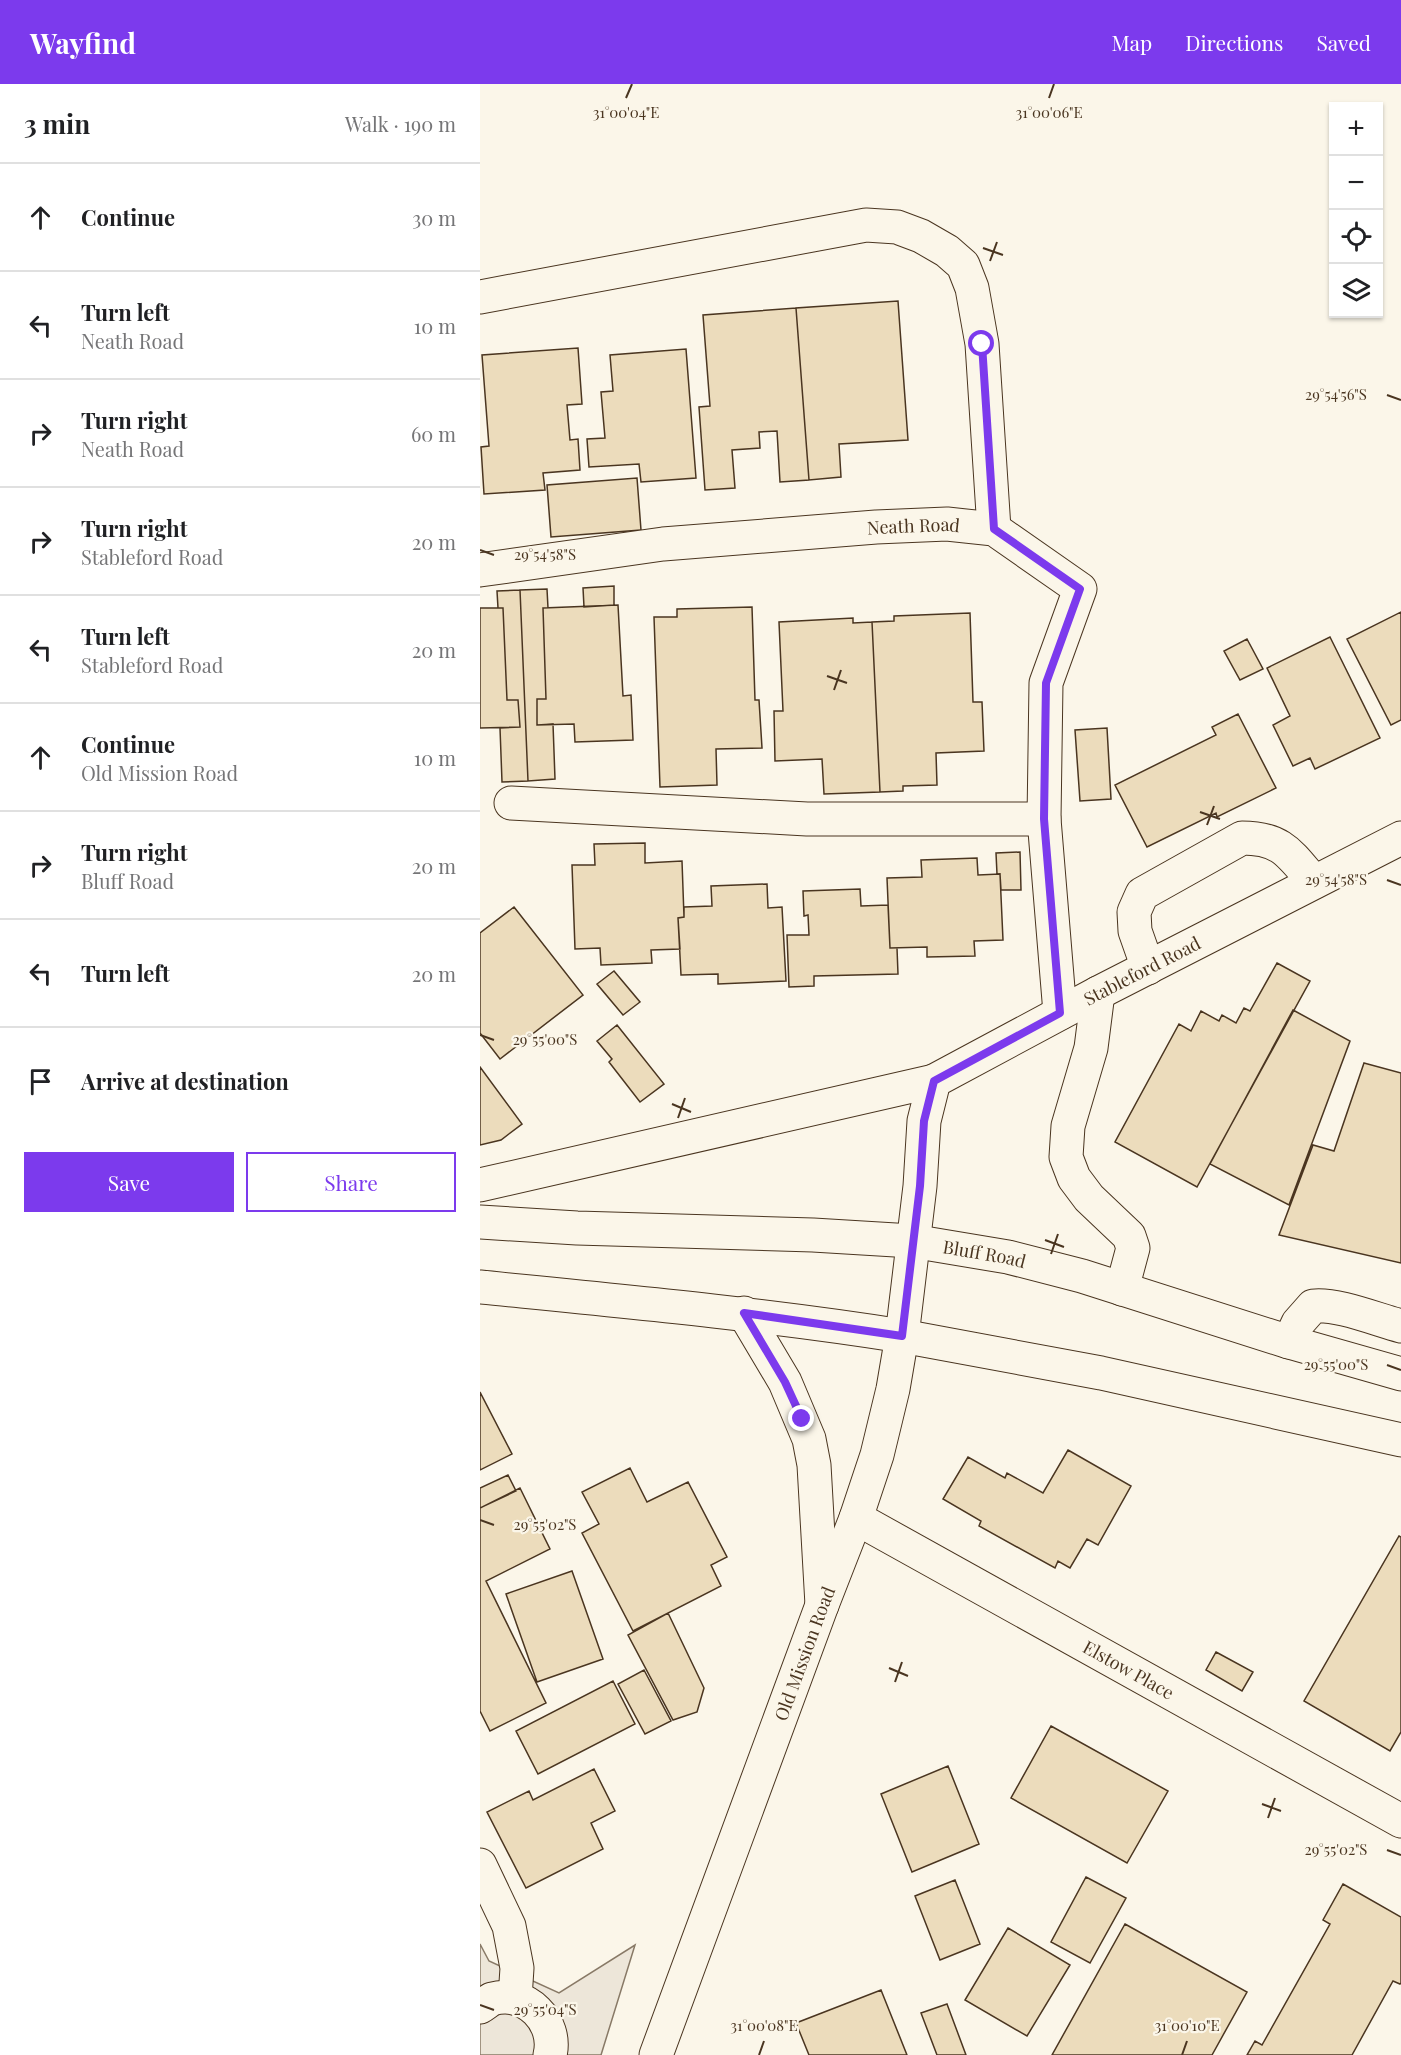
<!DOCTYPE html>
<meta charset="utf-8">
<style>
body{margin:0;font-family:"Playfair Display",serif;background:#f2f2f2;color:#202124}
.controls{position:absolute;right:18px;top:18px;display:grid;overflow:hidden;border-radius:0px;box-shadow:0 2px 4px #0004}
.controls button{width:54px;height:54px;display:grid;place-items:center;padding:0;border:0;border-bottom:2px solid #e0e0e0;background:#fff;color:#202124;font:30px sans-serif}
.stop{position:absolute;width:18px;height:18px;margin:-14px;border:4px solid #7c3aed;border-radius:50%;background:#fff}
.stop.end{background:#7c3aed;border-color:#fff;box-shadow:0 2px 6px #0008}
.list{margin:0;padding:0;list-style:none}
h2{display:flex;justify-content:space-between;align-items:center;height:78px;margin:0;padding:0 24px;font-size:26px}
h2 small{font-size:20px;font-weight:400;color:#757577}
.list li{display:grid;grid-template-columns:39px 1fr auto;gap:18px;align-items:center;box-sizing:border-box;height:108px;padding:0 24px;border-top:2px solid #e0e0e0}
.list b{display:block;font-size:22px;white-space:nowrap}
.list p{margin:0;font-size:20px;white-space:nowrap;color:#757577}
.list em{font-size:20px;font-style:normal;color:#757577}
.actions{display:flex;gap:12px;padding:18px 24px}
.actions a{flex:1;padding:14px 0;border:2px solid #7c3aed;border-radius:0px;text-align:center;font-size:21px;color:#7c3aed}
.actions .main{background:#7c3aed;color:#fff}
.icon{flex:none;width:33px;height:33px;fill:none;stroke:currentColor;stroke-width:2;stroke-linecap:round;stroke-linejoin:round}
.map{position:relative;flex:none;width:921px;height:1971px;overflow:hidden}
header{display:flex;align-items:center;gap:36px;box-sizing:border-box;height:84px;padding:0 30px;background:#7c3aed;color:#fff}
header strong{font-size:28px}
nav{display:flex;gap:33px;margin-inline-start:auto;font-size:21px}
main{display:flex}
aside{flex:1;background:#fff}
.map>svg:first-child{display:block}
.green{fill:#ede6d9;stroke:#887966;stroke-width:1.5}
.building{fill:#ecdcbc;stroke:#4a3520;stroke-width:1.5}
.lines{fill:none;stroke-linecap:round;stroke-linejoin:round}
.minor-casing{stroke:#4a3520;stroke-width:35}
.major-casing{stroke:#4a3520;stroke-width:35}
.minor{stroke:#fbf6e9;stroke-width:33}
.major{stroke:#fbf6e9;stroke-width:33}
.route{stroke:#7c3aed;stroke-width:8}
.ticks{fill:none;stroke:#4a3520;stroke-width:2}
.labels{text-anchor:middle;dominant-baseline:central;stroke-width:4.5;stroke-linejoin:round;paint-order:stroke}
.street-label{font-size:18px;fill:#4a3520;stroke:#fbf6e9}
.ticks-label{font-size:15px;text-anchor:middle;fill:#4a3520;stroke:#fbf6e9;stroke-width:4.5;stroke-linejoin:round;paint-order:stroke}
</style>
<header>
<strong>Wayfind</strong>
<nav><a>Map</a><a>Directions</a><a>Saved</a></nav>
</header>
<main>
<aside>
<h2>3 min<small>Walk · 190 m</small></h2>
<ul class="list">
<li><svg class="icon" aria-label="ahead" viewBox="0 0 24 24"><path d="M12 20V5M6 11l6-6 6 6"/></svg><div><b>Continue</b></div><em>30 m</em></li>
<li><svg class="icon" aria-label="left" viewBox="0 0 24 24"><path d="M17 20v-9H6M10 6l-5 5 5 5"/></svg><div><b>Turn left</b><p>Neath Road</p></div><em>10 m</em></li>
<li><svg class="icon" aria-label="right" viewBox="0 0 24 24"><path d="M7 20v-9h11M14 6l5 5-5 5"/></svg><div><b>Turn right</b><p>Neath Road</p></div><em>60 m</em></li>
<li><svg class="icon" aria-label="right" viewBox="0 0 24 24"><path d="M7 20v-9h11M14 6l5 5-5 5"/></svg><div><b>Turn right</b><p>Stableford Road</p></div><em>20 m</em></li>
<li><svg class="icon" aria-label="left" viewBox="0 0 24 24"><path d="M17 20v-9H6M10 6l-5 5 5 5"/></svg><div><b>Turn left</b><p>Stableford Road</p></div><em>20 m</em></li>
<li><svg class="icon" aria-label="ahead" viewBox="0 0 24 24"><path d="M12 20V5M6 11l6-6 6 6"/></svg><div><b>Continue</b><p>Old Mission Road</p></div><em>10 m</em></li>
<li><svg class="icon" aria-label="right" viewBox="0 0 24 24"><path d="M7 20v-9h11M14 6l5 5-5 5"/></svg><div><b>Turn right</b><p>Bluff Road</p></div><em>20 m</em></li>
<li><svg class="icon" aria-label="left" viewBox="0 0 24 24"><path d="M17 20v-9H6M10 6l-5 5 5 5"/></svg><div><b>Turn left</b></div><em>20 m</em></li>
<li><svg class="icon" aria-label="arrive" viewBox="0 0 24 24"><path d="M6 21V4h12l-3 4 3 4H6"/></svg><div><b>Arrive at destination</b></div></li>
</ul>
<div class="actions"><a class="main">Save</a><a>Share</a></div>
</aside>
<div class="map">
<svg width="921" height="1971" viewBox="0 0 921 1971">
<rect width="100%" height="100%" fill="#fbf6e9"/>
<!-- green -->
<path class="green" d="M0 1860 9 1877 79 1909 155 1861 121 1971H0Z"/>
<!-- building -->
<path class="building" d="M418 217 428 356 359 360 361 393 329 396 316 224Z
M316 224 329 396 300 398 297 347 279 348 280 364 252 366 255 404 225 406 219 323 230 322 223 231Z
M98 264 102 320 87 321 90 356 98 355 100 386 63 389 65 406 4 410 1 363 9 362 2 271Z
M206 265 216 394 161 398 159 380 109 383 107 355 125 354 121 308 133 307 130 271Z
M157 394 161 446 71 453 67 401Z
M134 502V521L104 523 103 504Z
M67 505 68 524H63L66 615H57V641L73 640 75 695 48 697 40 506Z
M40 506 48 697 22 698 20 644 40 643 38 616H27L23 524H18L17 507Z
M138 521 143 612 151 611 153 656 95 658 94 640 57 641V615H66L63 524Z
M272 523 275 616H279L282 664 236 665 237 701 180 703 174 533H197V525Z
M0 524H23L27 616H38L40 643 0 644Z
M921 528V636L911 641 867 555Z
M490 529 493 618H502L504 667 456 669 457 701 423 702V707L400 708 392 538 414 537V532Z
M373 534V539L392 538 400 708 344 710 342 675 295 677 294 627H303L299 538Z
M850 553 900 654 835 685 830 674 813 682 793 641 810 632 787 584Z
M767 555 783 585 760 596 744 567Z
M758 630 796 704 737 733 736 729 667 763 635 701 736 651 732 643Z
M627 644 631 715 600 717 595 646Z
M165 759V779L202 777 204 833 198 834 200 865 171 866 172 879 121 881 120 864 95 865 92 781H115L114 760Z
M540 768 541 806H521L520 790H517L516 769Z
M497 774 498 791 520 790 523 856 494 857 495 872 447 873V863L410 864 407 794 442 793 441 776Z
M287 800 288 824 302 823 306 897 238 900V890L201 891 198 834 204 833V823L232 822 231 802Z
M380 805 381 822 408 821 410 864H417L418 890 334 892V902L309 903 307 851H329L328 831 324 832 323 807Z
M34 823 103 911 20 975 0 949V849Z
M797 879 830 897 717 1103 635 1058 699 940 711 947 721 927 739 937 742 931 756 939 764 924 770 927Z
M134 887 160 918 143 931 117 900Z
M813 926 870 957 809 1121 730 1080Z
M137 941 184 1000 160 1018 129 978 132 975 117 957Z
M884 979 921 989V1179L799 1151 833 1061 854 1067Z
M0 983 42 1040 21 1056 0 1061Z
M0 1308 32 1370 0 1386Z
M588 1366 651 1402 618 1461 607 1455 590 1484 578 1477 575 1484 499 1442 501 1437 463 1415 488 1373 525 1394 527 1389 563 1409Z
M150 1384 167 1418 208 1398 247 1473 231 1481 241 1502 153 1547 102 1449 119 1440 102 1408Z
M28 1391 36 1407 0 1424V1404Z
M40 1404 70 1465 6 1497 66 1619 10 1647 0 1627V1424Z
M919 1452 921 1453V1648L910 1667 824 1617Z
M92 1487 123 1575 57 1598 26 1510Z
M188 1529 224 1604 217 1628 193 1636 148 1551Z
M736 1568 773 1588 762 1607 726 1586Z
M164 1586 191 1637 165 1650 138 1600Z
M133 1597 155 1640 58 1690 36 1647Z
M571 1642 688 1707 647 1779 531 1714Z
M468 1682 499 1760 432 1788 401 1710Z
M114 1685 135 1727 111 1739 123 1765 46 1804 7 1728 49 1707 53 1716Z
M606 1793 646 1814 610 1879 571 1858Z
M475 1796 500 1860 460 1876 435 1812Z
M863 1800 921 1833V1899L920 1900 913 1897 872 1971H767L775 1957 782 1961 850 1840 843 1836Z
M645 1840 767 1908 732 1971H572Z
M528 1844 590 1881 547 1952 485 1916Z
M401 1906 427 1971H329L316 1939Z
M467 1920 486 1971H457L441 1929Z"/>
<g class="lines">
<!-- minor casing -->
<g class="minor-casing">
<g id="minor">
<path d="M0 213 386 141 417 143 441 152 467 167 483 181 492 204 502 260 514 445"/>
<path id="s1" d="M0 486 183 460 396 443 467 440 514 445 600 505 566 599 564 735 580 929"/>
<path d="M31 719 327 735H564"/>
<path d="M668 884 655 847 654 828 662 810 762 754C802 754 810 770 834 798"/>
<path d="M618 909 611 964 588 1042 586 1073 594 1094 609 1114 649 1152 653 1164 642 1205"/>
<path d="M422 1252 621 1289 921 1356"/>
<path d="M809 1258 818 1239 833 1222C856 1219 898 1236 921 1242"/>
<path id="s2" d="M376 1434 921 1737"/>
<path d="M0 1781 29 1842 37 1884 35 1914"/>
<path d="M0 1923C4 1921 8 1917 12 1915 46 1905 78 1938 70 1971"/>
<path id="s3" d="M176 1971 342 1521 376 1434 397 1371 413 1305 422 1252 440 1102 444 1037 454 997 618 909 921 754"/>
</g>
</g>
<!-- major casing -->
<g class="major-casing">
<g id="major">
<path d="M0 1101 454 997"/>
<path id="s4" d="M0 1138 97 1144 333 1151 432 1157 528 1173 602 1192 809 1258 921 1290"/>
<path d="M0 1203C141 1217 282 1230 422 1252"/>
<path d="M264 1229 305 1298 329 1355 334 1381 342 1521"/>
</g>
</g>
<!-- minor -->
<use href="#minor" class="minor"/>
<!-- major -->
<use href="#major" class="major"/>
</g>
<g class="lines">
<!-- route -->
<path class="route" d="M322 1335 305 1298 264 1229 422 1252 440 1102 444 1037 454 997 580 929 564 735 566 599 600 505 514 445 502 260"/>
</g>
<!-- ticks -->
<path class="ticks" d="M146 14 152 0M569 14 574 0M503 164 523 171M510 177 517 158M907 311 921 316M0 466 14 471M347 592 367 599M354 606 361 586M720 728 740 735M727 741 734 722M907 796 921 801M0 951 14 956M192 1020 211 1028M198 1034 205 1014M565 1156 584 1163M571 1170 578 1150M907 1281 921 1286M0 1436 14 1441M409 1584 428 1592M415 1598 422 1578M782 1720 801 1727M788 1734 795 1714M907 1766 921 1771M0 1921 14 1926M279 1971 284 1957M702 1971 707 1957"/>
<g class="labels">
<!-- street labels -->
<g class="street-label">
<text stroke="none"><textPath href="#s1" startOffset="436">Neath Road</textPath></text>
<text stroke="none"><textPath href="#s3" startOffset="1254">Stableford Road</textPath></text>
<text stroke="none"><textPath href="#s4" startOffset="506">Bluff Road</textPath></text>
<text stroke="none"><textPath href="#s3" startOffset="428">Old Mission Road</textPath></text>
<text stroke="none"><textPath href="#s2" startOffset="312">Elstow Place</textPath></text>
</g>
</g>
<g class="ticks-label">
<text x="146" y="34">31°00'04"E</text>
<text x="569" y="34">31°00'06"E</text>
<text x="856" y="316">29°54'56"S</text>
<text x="65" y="476">29°54'58"S</text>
<text x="856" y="801">29°54'58"S</text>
<text x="65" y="961">29°55'00"S</text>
<text x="856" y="1286">29°55'00"S</text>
<text x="65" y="1446">29°55'02"S</text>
<text x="856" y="1771">29°55'02"S</text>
<text x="65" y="1931">29°55'04"S</text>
<text x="284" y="1947">31°00'08"E</text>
<text x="707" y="1947">31°00'10"E</text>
</g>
</svg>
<div class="controls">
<button>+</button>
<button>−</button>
<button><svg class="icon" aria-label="locate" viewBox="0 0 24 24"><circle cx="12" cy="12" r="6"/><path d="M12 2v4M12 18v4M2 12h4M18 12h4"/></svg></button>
<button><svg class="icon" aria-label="layers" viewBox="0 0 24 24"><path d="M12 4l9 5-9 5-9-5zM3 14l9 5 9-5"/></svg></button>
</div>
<div class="stop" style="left:502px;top:260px"></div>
<div class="stop end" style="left:322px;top:1335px"></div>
</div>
</main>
